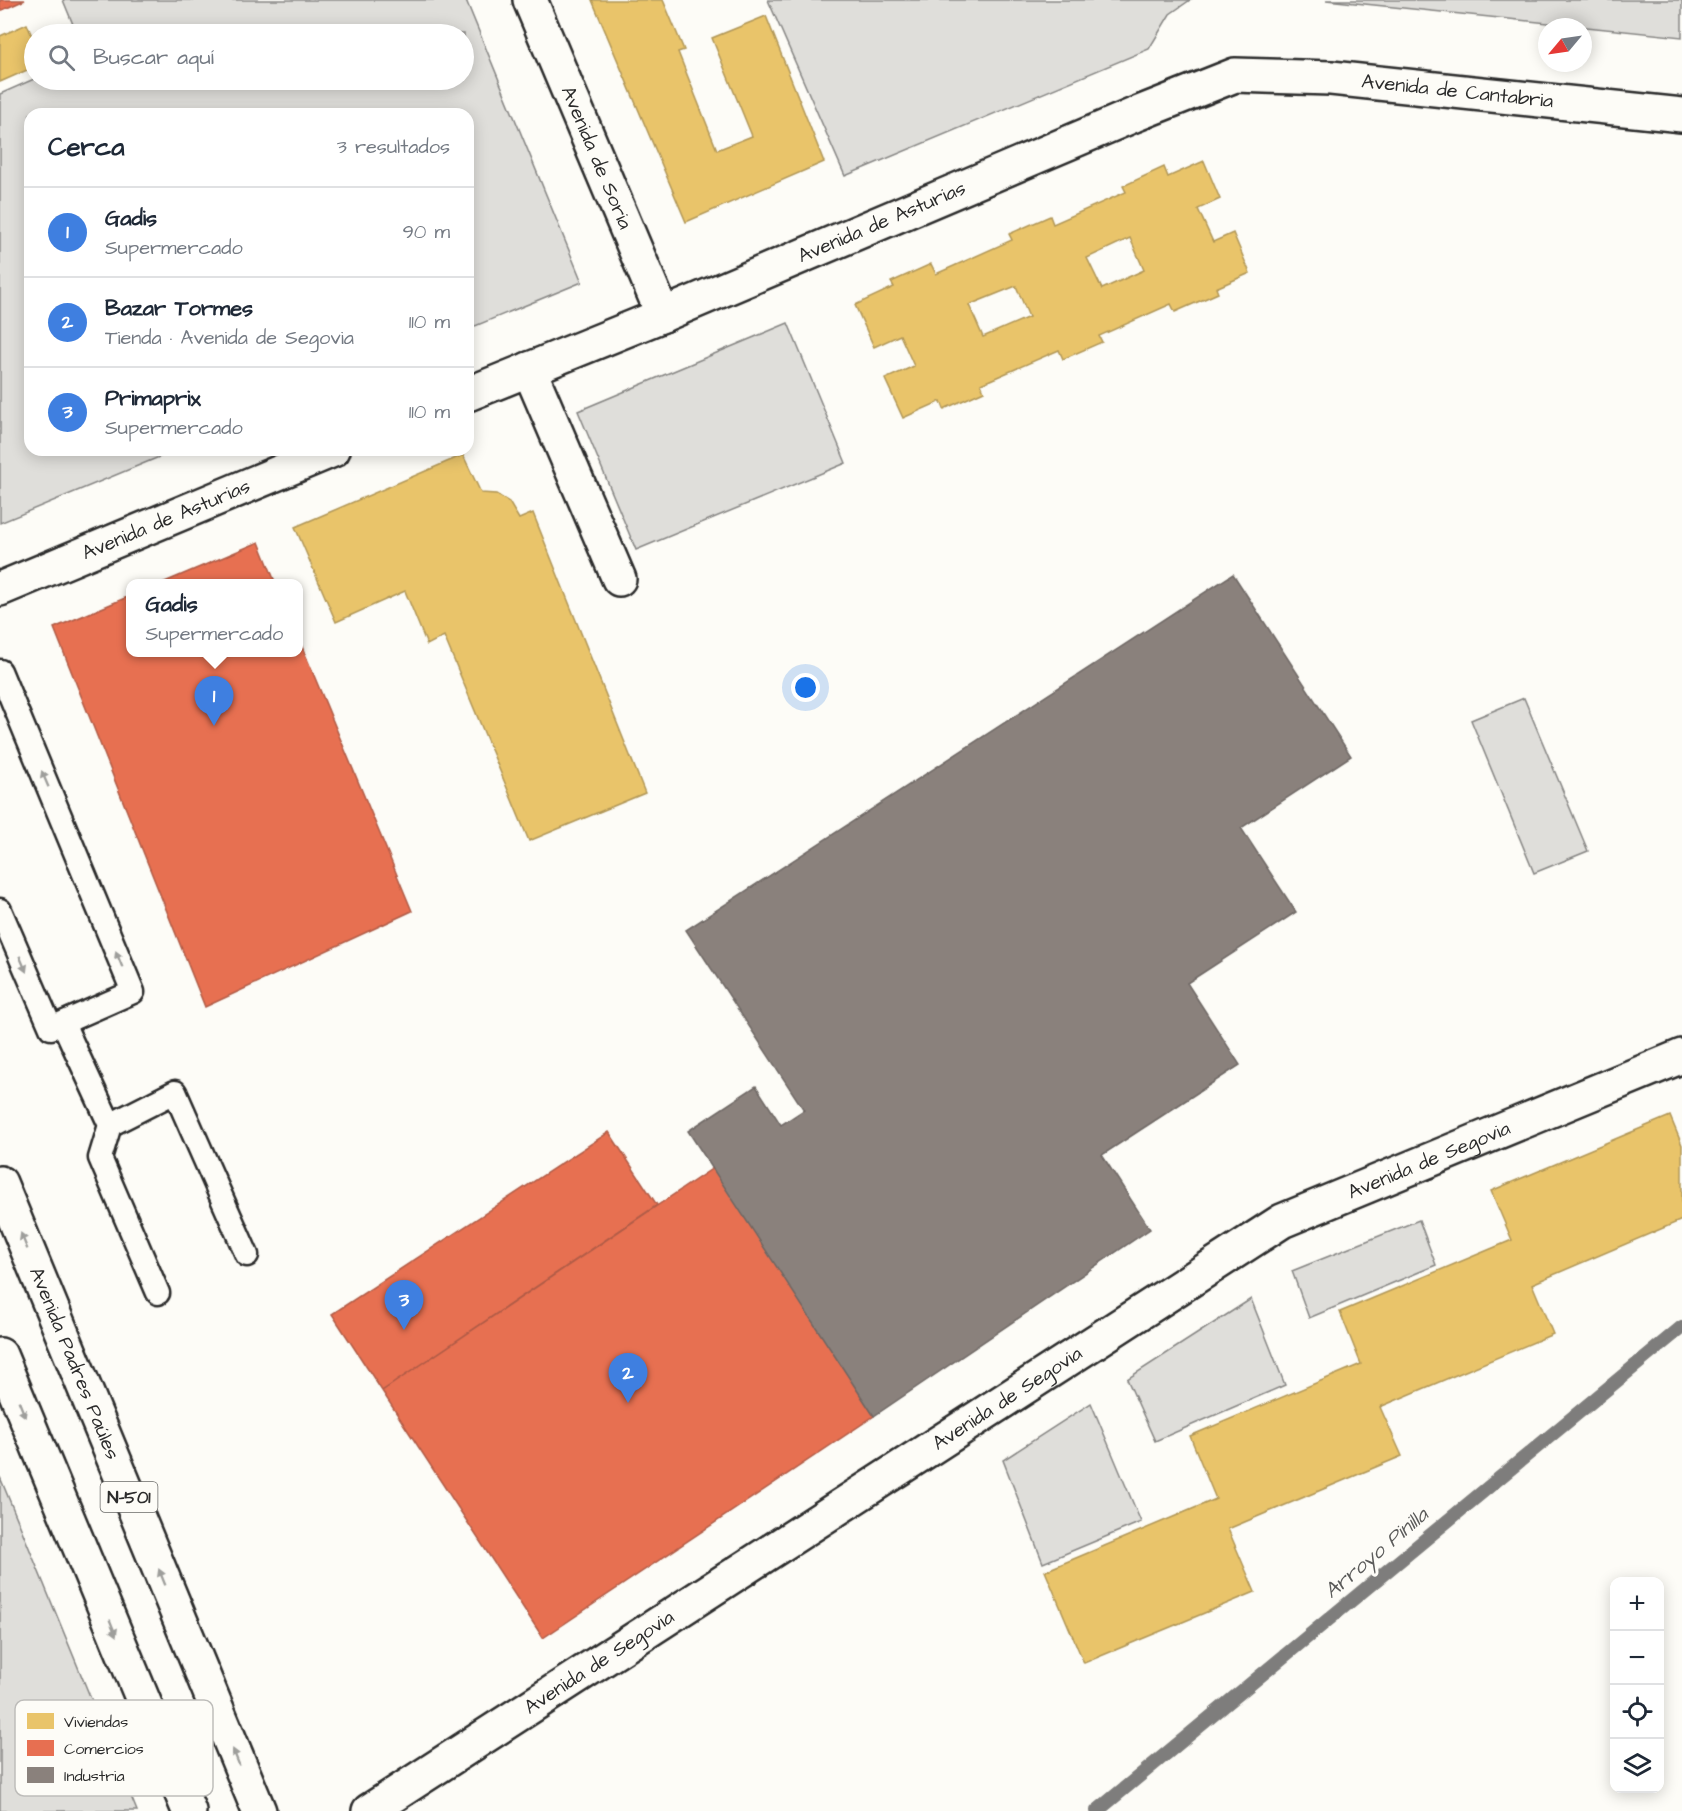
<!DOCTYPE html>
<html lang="es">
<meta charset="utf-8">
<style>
body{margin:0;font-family:"Architects Daughter",sans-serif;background:#f2f2f3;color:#1f2937}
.controls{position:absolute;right:18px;bottom:18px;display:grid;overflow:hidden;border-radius:12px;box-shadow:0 3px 15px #0003}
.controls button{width:54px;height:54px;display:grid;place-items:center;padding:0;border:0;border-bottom:2px solid #e0e1e3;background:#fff;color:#1f2937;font:30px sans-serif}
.compass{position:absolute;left:1538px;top:18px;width:54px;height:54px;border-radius:50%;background:#fff;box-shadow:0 3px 15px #0003;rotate:241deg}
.you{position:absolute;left:806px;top:688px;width:21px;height:21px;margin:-15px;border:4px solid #fff;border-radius:50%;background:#1a73e8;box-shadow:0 0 0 9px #1a73e833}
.badge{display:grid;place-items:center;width:39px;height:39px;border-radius:50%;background:#0f766e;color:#fff;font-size:20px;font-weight:700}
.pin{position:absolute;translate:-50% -50px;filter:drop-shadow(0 2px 3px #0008)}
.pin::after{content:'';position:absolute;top:32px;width:21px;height:18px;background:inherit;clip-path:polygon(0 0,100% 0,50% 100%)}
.popup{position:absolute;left:126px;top:579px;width:177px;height:78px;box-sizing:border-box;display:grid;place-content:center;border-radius:12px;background:#fff;filter:drop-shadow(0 2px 4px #0005);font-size:20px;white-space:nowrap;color:#747a83}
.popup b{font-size:22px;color:#1f2937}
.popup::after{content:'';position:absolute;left:50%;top:100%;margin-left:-12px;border:12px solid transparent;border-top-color:#fff}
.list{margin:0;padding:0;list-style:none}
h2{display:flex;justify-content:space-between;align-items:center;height:78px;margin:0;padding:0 24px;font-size:26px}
h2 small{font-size:20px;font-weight:400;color:#747a83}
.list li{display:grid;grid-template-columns:39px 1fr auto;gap:18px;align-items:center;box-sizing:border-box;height:90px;padding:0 24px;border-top:2px solid #e0e1e3}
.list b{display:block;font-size:22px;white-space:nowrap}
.list p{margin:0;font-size:20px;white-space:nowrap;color:#747a83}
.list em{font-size:20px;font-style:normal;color:#747a83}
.icon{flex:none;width:33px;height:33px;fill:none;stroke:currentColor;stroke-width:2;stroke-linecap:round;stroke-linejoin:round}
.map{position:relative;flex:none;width:1682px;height:1811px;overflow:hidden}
.search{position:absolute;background:#fff;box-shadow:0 3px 15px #0003;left:24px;top:24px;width:450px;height:66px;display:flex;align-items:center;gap:15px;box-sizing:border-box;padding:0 21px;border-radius:33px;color:#747a83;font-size:22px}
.panel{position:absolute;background:#fff;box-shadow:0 3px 15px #0003;left:24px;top:108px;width:450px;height:348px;border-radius:18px}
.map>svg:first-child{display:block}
.green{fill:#dfdeda;stroke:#858482;stroke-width:1.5}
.homes{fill:#e9c46a;stroke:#b09657;stroke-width:1.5;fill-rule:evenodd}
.shops{fill:#e76f51;stroke:#af5b46;stroke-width:1.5}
.industry{fill:#8a817c;stroke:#6e6764;stroke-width:1.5}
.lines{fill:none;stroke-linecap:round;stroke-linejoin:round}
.stream{stroke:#7e7d7b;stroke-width:14}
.service-casing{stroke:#2b2b2b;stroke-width:27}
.minor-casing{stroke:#2b2b2b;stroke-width:38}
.trunk-casing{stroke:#2b2b2b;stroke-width:38}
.service{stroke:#fdfcf7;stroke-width:22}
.minor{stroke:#fdfcf7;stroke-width:33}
.trunk{stroke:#fdfcf7;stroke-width:33}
.oneway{fill:#9e9e9b}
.labels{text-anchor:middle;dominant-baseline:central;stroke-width:6;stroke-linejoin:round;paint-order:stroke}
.shield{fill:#fdfcf7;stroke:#6a6a68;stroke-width:1.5}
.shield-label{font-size:18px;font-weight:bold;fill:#2b2b2b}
.street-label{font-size:20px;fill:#2b2b2b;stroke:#fdfcf7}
.water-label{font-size:21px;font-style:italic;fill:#5b5b5a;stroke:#fdfcf7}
.key{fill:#fdfcf7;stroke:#bebdba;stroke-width:1.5}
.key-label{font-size:16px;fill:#2b2b2b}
</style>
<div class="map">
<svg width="1682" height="1811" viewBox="0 0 1682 1811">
<rect width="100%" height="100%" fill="#fdfcf7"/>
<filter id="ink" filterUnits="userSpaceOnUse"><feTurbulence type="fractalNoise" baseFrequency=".0167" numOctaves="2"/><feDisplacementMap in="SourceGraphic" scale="12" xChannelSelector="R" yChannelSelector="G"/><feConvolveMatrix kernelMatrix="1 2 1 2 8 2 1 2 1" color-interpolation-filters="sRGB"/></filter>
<g filter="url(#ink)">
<!-- green -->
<path class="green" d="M63 0H466L582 282 468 329V114H30V450H176L0 523V94L34 79 464 80V34H77Z
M768 0H1190L1170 14 1149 49 845 176Z
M1326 0H1682V37Z
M788 323 846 463 636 550 578 411Z
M1524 698 1588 851 1534 873 1471 720Z
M1419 1220 1436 1265 1309 1318 1292 1271Z
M1251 1299 1285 1385 1155 1441 1127 1379Z
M1091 1403 1141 1522 1043 1563 1003 1460Z
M0 1477 137 1811H0Z"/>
<!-- homes -->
<path class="homes" d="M592 0H663L684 50 678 52 717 150 752 136 712 38 766 16 824 162 686 222Z
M27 24 34 41V67L0 82V36Z
M1204 161 1220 199 1198 209 1213 242 1233 233 1250 273 1216 288 1218 293 1175 312 1171 304 1099 336 1102 342 1063 359 1059 350 981 384 984 391 944 409 941 401 903 418 885 379 914 366 900 335 874 347 855 305 894 287 891 282 931 264 936 274 1012 240 1009 234 1050 216 1053 224 1126 192 1123 186 1164 167 1168 177ZM1130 238 1144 270 1102 289 1087 258ZM1016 286 1029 317 983 337 969 305Z
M463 455 481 493 496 494 509 502 519 519 533 513 645 793 529 841 444 636 427 645 405 591 336 622 295 527Z
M1670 1116 1682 1145V1220L1532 1284 1553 1334 1380 1407 1402 1456 1228 1529 1255 1592 1084 1663 1045 1571 1216 1499 1190 1436 1361 1364 1340 1312 1512 1240 1491 1191Z"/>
<!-- shops -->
<path class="shops" d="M0 0H25L0 11Z
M259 542 276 584H160Z
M130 596V652H298V637L412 911 205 1007 54 628Z
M609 1132 657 1205 382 1391 332 1314Z
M713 1168 874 1416 543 1638 382 1391Z"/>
<!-- industry -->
<path class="industry" d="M1233 574 1351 756 1241 828 1296 912 1187 983 1240 1065 1102 1155 1150 1229 874 1416 688 1131 756 1086 781 1125 804 1110 686 930Z"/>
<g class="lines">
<!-- stream -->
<path class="stream" d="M1097 1811 1682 1327"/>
<!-- service casing -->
<g class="service-casing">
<path id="service" d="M0 671 133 992 51 1028 0 910
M63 1023 110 1125
M158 1293 100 1158 110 1125 175 1092 247 1255"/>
</g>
<!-- minor casing -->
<g class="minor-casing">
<g id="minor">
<path id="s1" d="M530 0 663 315"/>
<path d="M529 369 619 579"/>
<path id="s2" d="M468 394 663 315 1134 115 1235 75 1331 78 1682 115"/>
<path id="s3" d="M0 589 333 450"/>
<path id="s4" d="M369 1811 1282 1221 1682 1056"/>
</g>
</g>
<!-- trunk casing -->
<g class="trunk-casing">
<g id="trunk">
<path id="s5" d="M0 1183 259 1811"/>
<path d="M0 1355 189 1811"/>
</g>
</g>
<!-- service -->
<use href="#service" class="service"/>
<!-- minor -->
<use href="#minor" class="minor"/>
<!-- trunk -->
<use href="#trunk" class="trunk"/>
</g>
<!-- one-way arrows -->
<defs><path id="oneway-solid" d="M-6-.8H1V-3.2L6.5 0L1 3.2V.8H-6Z" transform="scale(1.5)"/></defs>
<g class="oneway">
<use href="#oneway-solid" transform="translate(45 779) rotate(-113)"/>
<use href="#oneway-solid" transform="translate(119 959) rotate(-112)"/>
<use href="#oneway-solid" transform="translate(23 964) rotate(67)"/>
<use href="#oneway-solid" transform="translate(24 1241) rotate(-112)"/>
<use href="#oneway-solid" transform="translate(22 1409) rotate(68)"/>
<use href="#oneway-solid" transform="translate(162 1577) rotate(-112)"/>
<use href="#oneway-solid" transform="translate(113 1628) rotate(68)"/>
<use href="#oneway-solid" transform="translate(236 1757) rotate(-112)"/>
</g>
</g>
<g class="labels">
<!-- shield labels -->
<rect class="shield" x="100.5" y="1482" width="57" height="30" rx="4.5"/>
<g class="shield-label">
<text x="129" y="1497">N-501</text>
</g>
<!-- street labels -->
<g class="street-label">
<text stroke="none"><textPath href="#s2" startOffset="1054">Avenida de Cantabria</textPath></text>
<text stroke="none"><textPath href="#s1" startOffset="171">Avenida de Soria</textPath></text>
<text stroke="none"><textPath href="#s2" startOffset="448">Avenida de Asturias</textPath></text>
<text stroke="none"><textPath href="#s3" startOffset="180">Avenida de Asturias</textPath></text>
<text stroke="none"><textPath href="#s4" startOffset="1246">Avenida de Segovia</textPath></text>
<text stroke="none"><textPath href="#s5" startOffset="195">Avenida Padres Paúles</textPath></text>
<text stroke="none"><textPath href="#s4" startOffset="760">Avenida de Segovia</textPath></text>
<text stroke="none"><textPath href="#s4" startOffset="274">Avenida de Segovia</textPath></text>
</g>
<!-- water labels -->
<g class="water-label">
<text transform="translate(1376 1553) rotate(-40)">Arroyo Pinilla</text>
</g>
</g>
<!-- legend -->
<rect x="15" y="1700" width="198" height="96" rx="9" class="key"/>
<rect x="27" y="1713" width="27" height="16" fill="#e9c46a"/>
<rect x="27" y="1740" width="27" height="16" fill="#e76f51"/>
<rect x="27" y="1767" width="27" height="16" fill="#8a817c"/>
<g class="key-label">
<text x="64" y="1727">Viviendas</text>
<text x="64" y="1754">Comercios</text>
<text x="64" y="1781">Industria</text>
</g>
</svg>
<div class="controls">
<button>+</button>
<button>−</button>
<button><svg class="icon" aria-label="locate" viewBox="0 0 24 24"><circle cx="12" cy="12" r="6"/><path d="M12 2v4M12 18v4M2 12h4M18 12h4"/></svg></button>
<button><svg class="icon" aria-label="layers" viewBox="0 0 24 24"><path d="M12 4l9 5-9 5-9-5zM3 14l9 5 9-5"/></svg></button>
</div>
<svg class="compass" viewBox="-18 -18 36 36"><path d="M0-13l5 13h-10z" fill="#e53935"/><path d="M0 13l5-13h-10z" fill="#747a83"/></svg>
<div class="you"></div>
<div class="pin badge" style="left:214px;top:726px;background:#3f7fe0">1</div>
<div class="popup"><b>Gadis</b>Supermercado</div>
<div class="pin badge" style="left:628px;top:1403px;background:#3f7fe0">2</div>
<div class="pin badge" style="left:404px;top:1330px;background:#3f7fe0">3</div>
<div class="search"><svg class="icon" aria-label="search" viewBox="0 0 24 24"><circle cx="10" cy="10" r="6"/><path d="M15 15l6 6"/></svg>Buscar aquí</div>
<section class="panel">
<h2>Cerca<small>3 resultados</small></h2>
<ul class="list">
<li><span class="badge" style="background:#3f7fe0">1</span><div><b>Gadis</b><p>Supermercado</p></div><em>90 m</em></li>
<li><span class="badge" style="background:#3f7fe0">2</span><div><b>Bazar Tormes</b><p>Tienda · Avenida de Segovia</p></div><em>110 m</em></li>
<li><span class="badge" style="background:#3f7fe0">3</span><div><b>Primaprix</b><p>Supermercado</p></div><em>110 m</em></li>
</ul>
</section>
</div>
